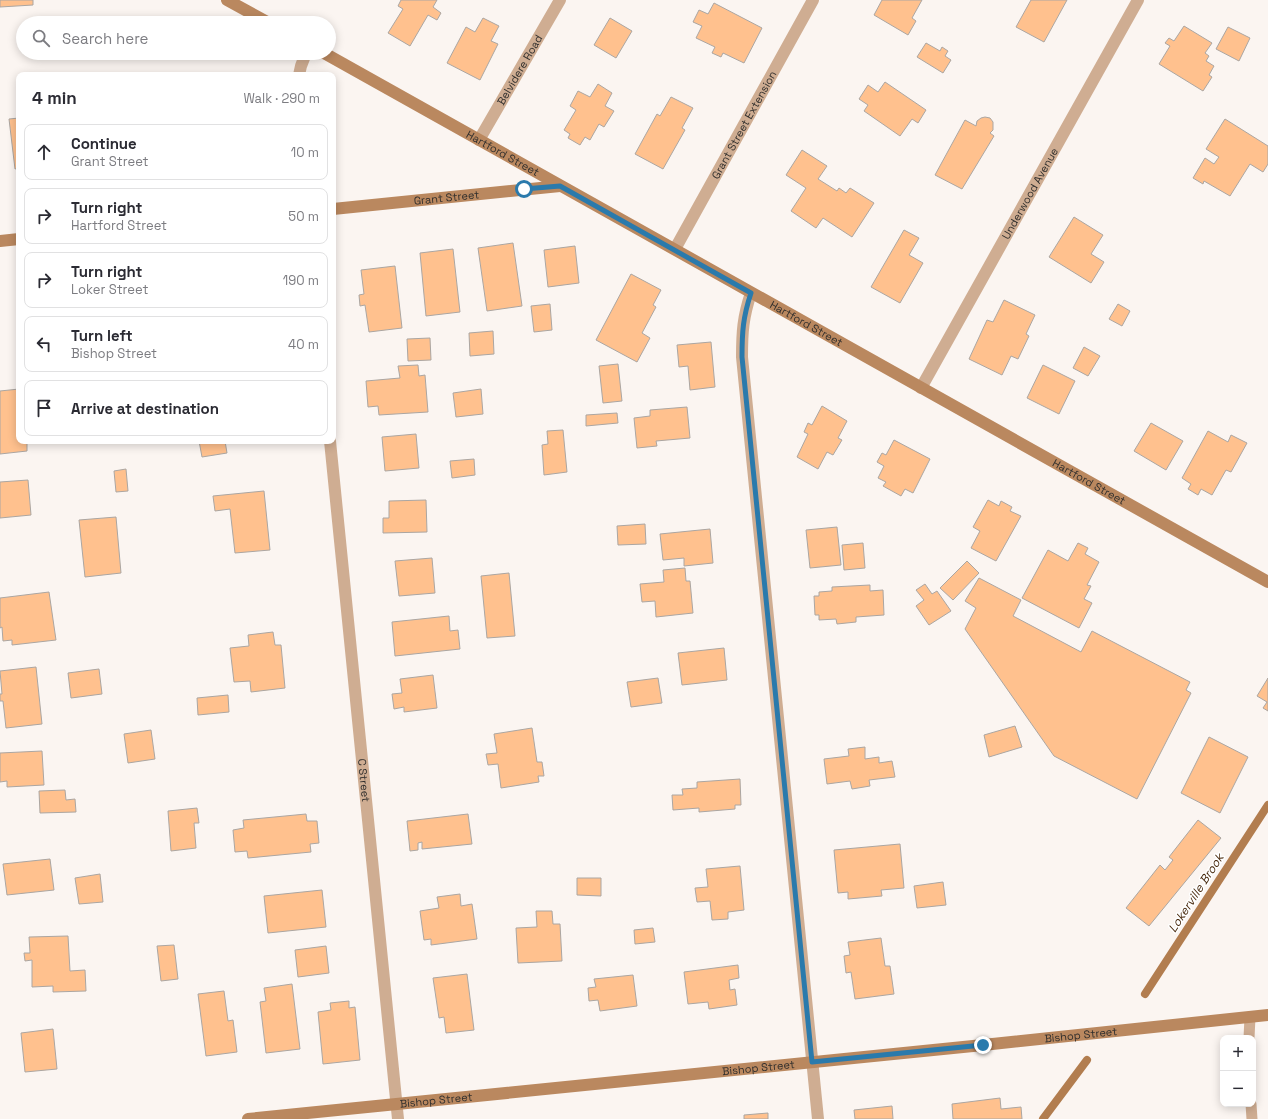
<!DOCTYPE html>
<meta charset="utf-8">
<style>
body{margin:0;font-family:"Space Grotesk",sans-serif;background:#f2f2f3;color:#2b2b33}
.controls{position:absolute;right:12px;bottom:12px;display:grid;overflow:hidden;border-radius:8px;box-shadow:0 2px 10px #0003}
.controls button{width:36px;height:36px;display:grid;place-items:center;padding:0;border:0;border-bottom:1px solid #e1e1e2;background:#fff;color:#2b2b33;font:20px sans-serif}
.stop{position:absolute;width:12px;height:12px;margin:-9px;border:3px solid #2a7aac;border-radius:50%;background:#fff}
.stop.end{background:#2a7aac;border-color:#fff;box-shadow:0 1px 4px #0008}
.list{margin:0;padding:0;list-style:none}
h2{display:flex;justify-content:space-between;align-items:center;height:52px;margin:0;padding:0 16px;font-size:17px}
h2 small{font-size:13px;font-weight:400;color:#7c7c81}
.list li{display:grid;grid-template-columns:26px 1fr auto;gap:12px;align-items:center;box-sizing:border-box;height:56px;margin:0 8px 8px;padding:0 8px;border:1px solid #e1e1e2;border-radius:8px}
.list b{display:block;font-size:15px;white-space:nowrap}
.list p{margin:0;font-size:13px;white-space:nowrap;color:#7c7c81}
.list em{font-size:13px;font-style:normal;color:#7c7c81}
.icon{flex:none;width:22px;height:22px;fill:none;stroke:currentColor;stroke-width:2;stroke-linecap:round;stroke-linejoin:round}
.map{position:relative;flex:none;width:1268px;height:1119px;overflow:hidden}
.search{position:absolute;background:#fff;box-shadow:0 2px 10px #0003;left:16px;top:16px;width:320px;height:44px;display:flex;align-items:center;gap:10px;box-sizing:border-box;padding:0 14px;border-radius:22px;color:#7c7c81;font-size:15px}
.panel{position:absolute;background:#fff;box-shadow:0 2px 10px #0003;left:16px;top:72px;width:320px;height:372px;border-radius:8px}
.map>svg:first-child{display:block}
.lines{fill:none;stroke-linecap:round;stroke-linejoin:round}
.stream{stroke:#b27d4f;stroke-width:8}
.building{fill:#ffc18e;stroke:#aba6a2}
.lane{stroke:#cfad92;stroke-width:11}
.street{stroke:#cfad92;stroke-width:12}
.secondary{stroke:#ba885f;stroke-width:12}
.route{stroke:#2a7aac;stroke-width:5}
.labels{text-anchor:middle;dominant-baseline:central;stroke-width:3;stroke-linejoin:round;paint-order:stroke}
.street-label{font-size:11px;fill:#312f2d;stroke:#fff}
.water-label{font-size:12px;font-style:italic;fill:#492a0e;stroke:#fff}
</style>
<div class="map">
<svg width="1268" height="1119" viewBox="0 0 1268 1119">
<rect width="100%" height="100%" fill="#fbf5f1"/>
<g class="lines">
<!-- stream -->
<path class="stream" d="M1145 994 1268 805
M1043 1119 1087 1060"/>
</g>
<!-- building -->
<path class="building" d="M0 0H33V5L0 7Z
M401 0H437L433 7 441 13 437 20 428 15 410 46 388 33 403 9 398 6Z
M882 0H922L912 18 916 21 908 35 874 15Z
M1031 0H1067L1044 42 1016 27Z
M714 3 762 28 744 63 723 53 721 57 712 53 715 47 696 38 702 26 693 22 699 10 708 14Z
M483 18 499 26 491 41 498 44 480 80 447 63 466 27 475 32Z
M610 18 632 31 616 58 594 45Z
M1184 26 1212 43 1205 53 1209 56 1206 61 1214 66 1209 75 1212 77 1203 91 1159 64 1170 46 1165 43 1169 38 1174 41Z
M1228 27 1250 38 1239 61 1216 49Z
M926 43 940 51 942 47 948 51 945 56 951 60 943 73 917 57Z
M885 82 926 110 918 123 912 119 900 136 864 111 868 105 859 99 868 85 878 92Z
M598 84 612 93 605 106 614 111 604 127 599 124 590 140 585 137 580 145 568 138 570 134 564 130 576 110 570 106 578 91 590 97Z
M671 97 693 108 682 128 685 130 663 169 635 154 657 114 660 116Z
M985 117 990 118 993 122V130L990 133 994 136 962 189 935 175 965 120 976 126 977 121 981 118Z
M19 118V168L15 169 9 119Z
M1225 119 1268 146V164L1263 172 1250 164 1230 196 1204 181 1203 184 1193 178 1205 158 1214 164 1219 157 1206 149Z
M802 150 827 166 818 179 837 191 839 188 846 193 850 188 874 203 852 237 823 218 816 228 791 211 806 188 786 175Z
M1074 217 1103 235 1091 254 1104 262 1091 283 1049 257Z
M904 230 919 238 909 255 923 263 900 303 871 287Z
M513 243 522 306 487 311 478 248Z
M575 246 579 283 548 287 544 250Z
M453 249 460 312 426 316 420 253Z
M395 266 402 328 369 332 365 305 360 306 359 295 364 294 361 270Z
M631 274 661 290 653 305 656 307 642 333 650 338 637 362 596 340Z
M1004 300 1035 315 1026 334 1029 336 1018 359 1011 356 1002 375 969 359 987 320 993 322Z
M550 304 552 330 534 332 531 306Z
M1118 304 1130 311 1122 326 1109 319Z
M493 331 494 354 470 356 469 333Z
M430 338 431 360 408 361 407 339Z
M711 342 715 387 690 390 688 366 679 367 677 345Z
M1084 347 1100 356 1088 376 1073 368Z
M618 364 622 401 603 403 599 366Z
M418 365 419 376 425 375 428 412 379 415 378 406 368 407 366 381 400 378 398 366Z
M1043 365 1075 381 1059 414 1027 398Z
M19 389V441H38L27 442V451L0 454V391Z
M481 389 483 414 456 417 453 393Z
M822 406 847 421 838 438 842 440 833 455 827 452 818 469 797 457 808 434 804 432 808 423 812 425Z
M687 407 690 438 656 441 657 446 637 448 634 418 650 416V410Z
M617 413 618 423 586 426V415Z
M1151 423 1183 441 1166 470 1134 451Z
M563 430 567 472 544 475 542 445 548 444 547 431Z
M1208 431 1228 442 1231 435 1247 443 1231 472 1226 470 1212 495 1201 489 1198 495 1188 489 1191 484 1182 478Z
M416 434 419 468 385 471 382 437Z
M894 440 930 459 913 493 905 489 901 496 883 486 886 482 878 478 884 466 877 462 882 453 886 455Z
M199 441H225L227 453 202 457Z
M474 459 475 475 452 478 450 461Z
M126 469 128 491 116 492 114 471Z
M28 480 31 515 0 518V482Z
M264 491 270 550 235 553 230 509 215 511 213 496Z
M426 500 427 532 383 533V518H389V501Z
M988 500 999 506 1001 501 1012 507 1010 511 1021 516 996 561 971 548 980 531 973 527Z
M116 517 121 573 85 577 79 520Z
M645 524 646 544 618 545 617 526Z
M837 527 841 565 810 568 806 530Z
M710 529 713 563 684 566V558L663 560 660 534Z
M863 543 865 568 844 570 842 545Z
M1078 543 1088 548 1085 554 1099 562 1087 585 1091 586 1084 599 1092 603 1079 628 1022 598 1048 550 1068 561Z
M432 558 435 593 399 596 395 561Z
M967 561 979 573 953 600 940 588Z
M685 568 686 581H690L693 613 656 617 655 601 642 602 640 584 664 582 663 570Z
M509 573 515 636 487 638 481 576Z
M979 578 1021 600 1013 616 1081 652 1092 631 1190 682 1186 690 1191 693 1137 799 1054 756 965 629 976 608 965 601Z
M925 584 932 594 937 591 951 611 929 625 916 606 924 600 916 590Z
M870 585V591L883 590 884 615 856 617V622L837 624 836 619 819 620V615H815L814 596H819V592L832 591V587Z
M49 592 56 640 12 645V640L3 641 2 627 0 628V598Z
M449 616 450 631 458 630 460 649 395 656 392 622Z
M273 632 275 645H281L285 688 251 692 250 681 234 682 230 648 249 646 248 635Z
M724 648 727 680 682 685 678 653Z
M36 667 42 724 6 728 3 701H0V694H2L0 671Z
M99 669 102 694 71 698 68 673Z
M433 675 437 708 404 712V707L394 709 392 694 402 693 400 679Z
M658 678 662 703 631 707 627 682Z
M1268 678V711L1263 708 1267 702 1257 696Z
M228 695 229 712 198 715 197 698Z
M1015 726 1022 747 989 757 984 735Z
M532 728 537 762H542L544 776H538L539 782 501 788 498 764 488 765 486 754 497 753 494 734Z
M151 730 155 759 128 763 124 734Z
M1209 737 1248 757 1220 813 1181 793Z
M865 747V759L879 757V763L892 761 895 777 869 780 870 786 852 789 850 781 827 784 824 759 849 756 848 749Z
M42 751 44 785 7 787V781L0 782V753Z
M740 779 741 805H735V809L699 812V808L673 810 672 795H683L682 789 697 788V782Z
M65 790 66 800 75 799 76 812 40 813 39 791Z
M197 808 199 823H194L196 848 171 851 168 811Z
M306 814 307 821H317L319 843 310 844 311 852 248 858 247 851 235 852 233 830 244 828 243 820Z
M468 814 472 844 422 849V842L418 843V850L410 851 407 821Z
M1198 820 1221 838 1149 926 1126 908 1160 865 1165 870 1173 860 1169 857Z
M900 844 904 888 881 890 882 896 848 899V892L838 893 834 850Z
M50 859 54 890 7 895 3 864Z
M740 866 744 910 728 912V919L712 920 710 901 697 902 695 888 708 887 706 869Z
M100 874 103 902 79 904 75 878Z
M577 878H601V896L577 895Z
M943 882 946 905 917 908 914 886Z
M322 890 326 927 268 933 264 896Z
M460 894 461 906 472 904 477 939 431 945V939L424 940 420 911 439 908 437 897Z
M536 911H552L553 924H560L562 961 518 963 516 928 537 927Z
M653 928 655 942 635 944 634 930Z
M68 936 70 971 85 970 86 991 53 992V986L32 987V960L25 961 24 953H30L29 937Z
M881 938 885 966H890L894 994 855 999 851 972 846 973 844 956 850 955 848 942Z
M174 945 178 979 161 981 157 946Z
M326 946 329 973 298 977 295 950Z
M738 965 739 978 729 980 730 990 735 989 737 1005 709 1009 708 1002 688 1004 684 972Z
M467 974 474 1030 446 1033 444 1017 439 1018 433 978Z
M633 975 637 1006 600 1011 598 1000 589 1001 588 988 596 987 594 979Z
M292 984 300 1049 266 1053 260 1002 266 1001 264 988Z
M224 991 228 1021 233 1020 237 1052 206 1056 198 994Z
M349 1001V1008L355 1007 360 1060 323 1064 318 1012 331 1010 330 1003Z
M53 1029 57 1069 25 1072 21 1033Z
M1000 1098 1001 1109 1021 1107 1022 1119H953L952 1104Z
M892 1106 893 1119H855L854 1110Z
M768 1113V1119H744V1115Z"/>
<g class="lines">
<!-- lane -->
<path class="lane" d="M1249 1038 1250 1017
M1251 1104 1252 1119"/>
<!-- street -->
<g class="street">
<path d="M299 75 301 66 306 53"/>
<path id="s1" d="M479 140 560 0"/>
<path id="s2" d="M675 249 813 0"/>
<path d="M751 293C743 317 742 332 742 357L818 1119"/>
<path id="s3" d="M921 388 1138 0"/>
<path id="s4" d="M330 441 398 1119"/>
</g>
<!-- secondary -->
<g class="secondary">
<path d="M227 0 269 23"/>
<path id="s5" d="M324 53 1268 582"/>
<path id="s6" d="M333 209 560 186"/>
<path d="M0 241 19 239"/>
<path id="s7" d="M248 1119 983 1045 1268 1015"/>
</g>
</g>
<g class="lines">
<!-- route -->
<path class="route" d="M524 189 560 186 751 293C743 317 742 332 742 357L812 1062 983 1045"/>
</g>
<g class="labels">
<!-- street labels -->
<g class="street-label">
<text stroke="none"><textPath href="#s1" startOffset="81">Belvidere Road</textPath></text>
<text stroke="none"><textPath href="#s2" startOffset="142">Grant Street Extension</textPath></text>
<text stroke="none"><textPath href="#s5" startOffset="205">Hartford Street</textPath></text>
<text stroke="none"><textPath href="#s3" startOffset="223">Underwood Avenue</textPath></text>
<text stroke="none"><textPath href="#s6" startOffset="114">Grant Street</textPath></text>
<text stroke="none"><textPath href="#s5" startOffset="553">Hartford Street</textPath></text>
<text stroke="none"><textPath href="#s5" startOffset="877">Hartford Street</textPath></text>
<text stroke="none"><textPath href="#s4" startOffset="341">C Street</textPath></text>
<text stroke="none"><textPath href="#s7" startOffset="837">Bishop Street</textPath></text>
<text stroke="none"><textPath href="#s7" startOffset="513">Bishop Street</textPath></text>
<text stroke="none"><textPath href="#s7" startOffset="189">Bishop Street</textPath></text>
</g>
<!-- water labels -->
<g class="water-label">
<text transform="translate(1196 893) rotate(-57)">Lokerville Brook</text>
</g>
</g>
</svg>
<div class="controls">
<button>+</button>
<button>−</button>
</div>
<div class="stop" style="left:524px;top:189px"></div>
<div class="stop end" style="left:983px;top:1045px"></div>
<div class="search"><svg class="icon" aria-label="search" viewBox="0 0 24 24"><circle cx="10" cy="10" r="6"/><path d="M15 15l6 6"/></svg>Search here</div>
<section class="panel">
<h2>4 min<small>Walk · 290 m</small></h2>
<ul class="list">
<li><svg class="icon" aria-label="ahead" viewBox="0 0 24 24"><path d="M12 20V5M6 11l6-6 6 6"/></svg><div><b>Continue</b><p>Grant Street</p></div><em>10 m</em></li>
<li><svg class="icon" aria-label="right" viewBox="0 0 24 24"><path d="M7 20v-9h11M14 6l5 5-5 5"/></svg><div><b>Turn right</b><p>Hartford Street</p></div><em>50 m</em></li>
<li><svg class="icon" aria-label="right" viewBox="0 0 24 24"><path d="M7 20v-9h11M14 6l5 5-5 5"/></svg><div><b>Turn right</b><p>Loker Street</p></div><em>190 m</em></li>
<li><svg class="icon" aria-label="left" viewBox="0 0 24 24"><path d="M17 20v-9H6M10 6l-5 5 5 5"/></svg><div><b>Turn left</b><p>Bishop Street</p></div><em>40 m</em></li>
<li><svg class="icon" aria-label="arrive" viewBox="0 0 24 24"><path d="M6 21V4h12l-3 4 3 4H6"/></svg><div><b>Arrive at destination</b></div></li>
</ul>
</section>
</div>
